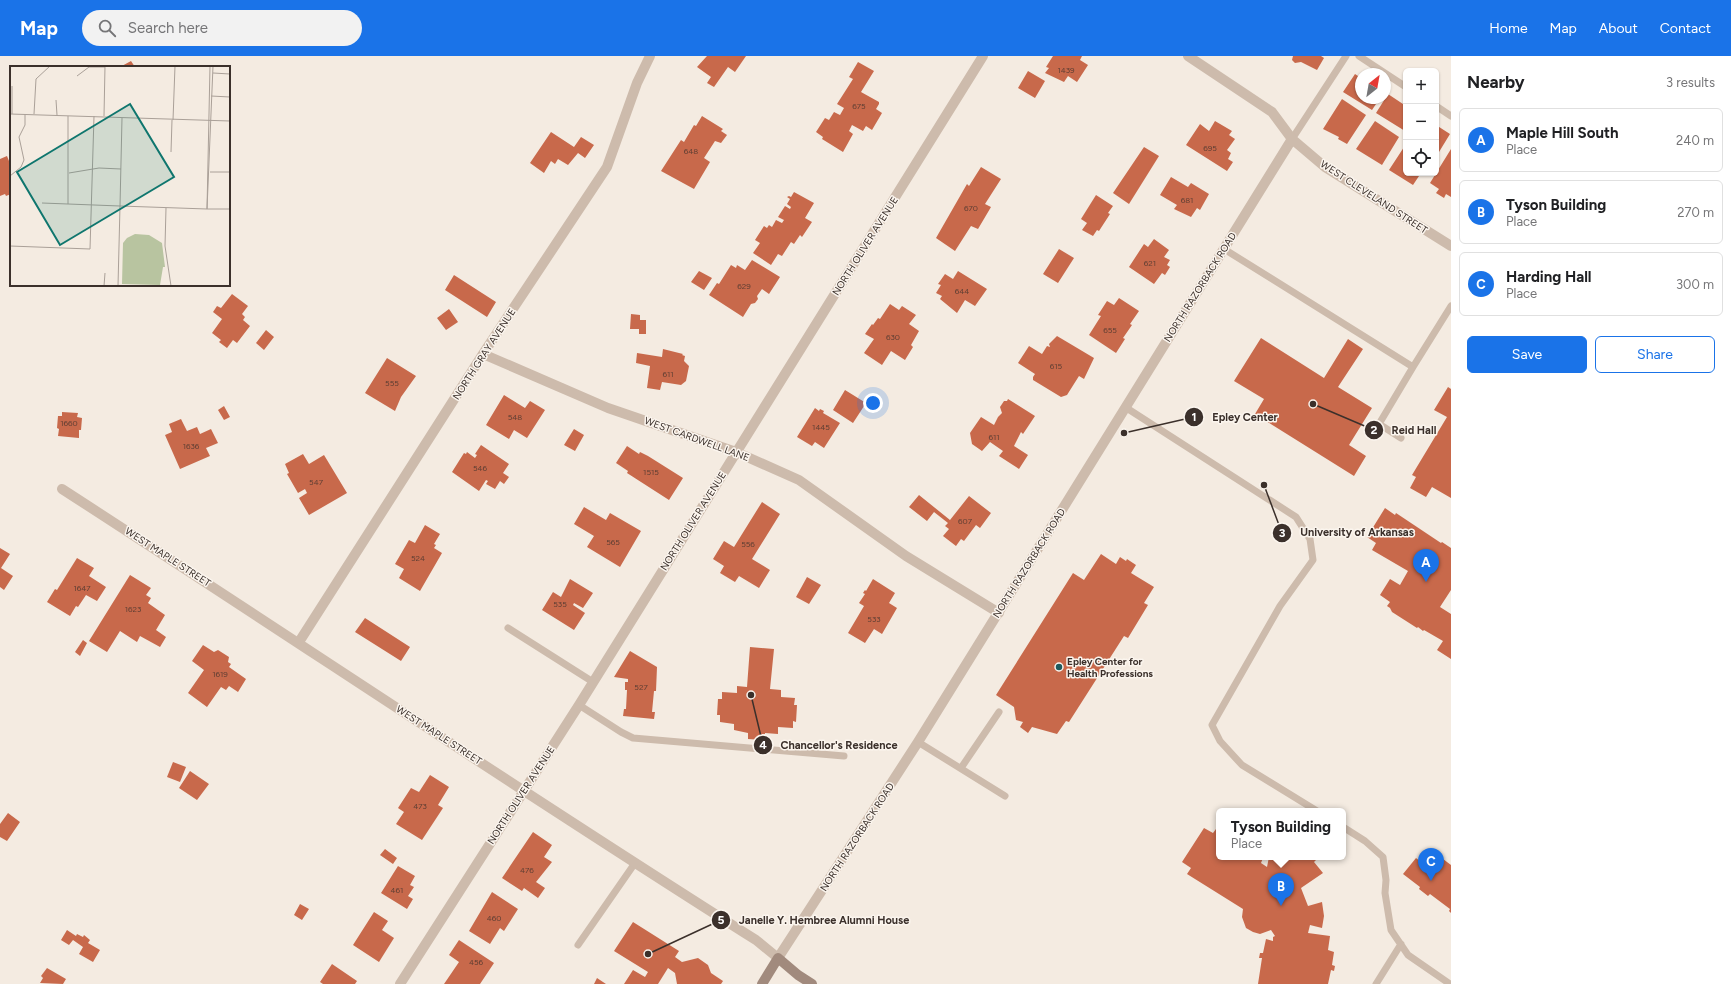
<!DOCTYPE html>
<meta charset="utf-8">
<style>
body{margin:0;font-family:Figtree,sans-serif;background:#f2f2f2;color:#202124}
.controls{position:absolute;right:12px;top:12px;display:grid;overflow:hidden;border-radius:6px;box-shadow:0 1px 3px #0004}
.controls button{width:36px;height:36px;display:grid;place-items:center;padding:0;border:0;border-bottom:1px solid #e0e0e0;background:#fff;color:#202124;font:20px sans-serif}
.compass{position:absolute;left:1355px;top:12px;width:36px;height:36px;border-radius:50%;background:#fff;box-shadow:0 1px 3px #0004;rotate:31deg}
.you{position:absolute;left:873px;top:347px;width:14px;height:14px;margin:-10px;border:3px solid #fff;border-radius:50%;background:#1a73e8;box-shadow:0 0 0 6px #1a73e833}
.badge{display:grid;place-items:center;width:26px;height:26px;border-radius:50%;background:#1a73e8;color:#fff;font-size:13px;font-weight:700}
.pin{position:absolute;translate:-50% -33px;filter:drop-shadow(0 1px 2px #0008)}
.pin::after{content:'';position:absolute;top:21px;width:14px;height:12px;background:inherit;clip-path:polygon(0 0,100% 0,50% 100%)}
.popup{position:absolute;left:1216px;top:752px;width:130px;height:52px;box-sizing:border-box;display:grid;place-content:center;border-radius:6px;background:#fff;filter:drop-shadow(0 1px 3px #0005);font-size:13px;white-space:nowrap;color:#757577}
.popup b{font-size:15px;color:#202124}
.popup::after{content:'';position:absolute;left:50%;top:100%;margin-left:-8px;border:8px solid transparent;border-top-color:#fff}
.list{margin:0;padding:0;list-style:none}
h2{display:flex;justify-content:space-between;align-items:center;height:52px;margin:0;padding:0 16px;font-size:17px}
h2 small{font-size:13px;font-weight:400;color:#757577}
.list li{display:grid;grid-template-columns:26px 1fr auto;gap:12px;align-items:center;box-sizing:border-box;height:64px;margin:0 8px 8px;padding:0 8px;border:1px solid #e0e0e0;border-radius:6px}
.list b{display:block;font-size:15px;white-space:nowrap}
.list p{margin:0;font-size:13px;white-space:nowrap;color:#757577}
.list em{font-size:13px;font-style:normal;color:#757577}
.actions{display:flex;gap:8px;padding:12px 16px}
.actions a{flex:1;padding:9px 0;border:1px solid #1a73e8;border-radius:6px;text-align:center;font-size:14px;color:#1a73e8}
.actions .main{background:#1a73e8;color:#fff}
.icon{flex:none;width:22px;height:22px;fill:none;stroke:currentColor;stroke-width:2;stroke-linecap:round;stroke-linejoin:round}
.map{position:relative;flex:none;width:1451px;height:928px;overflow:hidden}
header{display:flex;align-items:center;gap:24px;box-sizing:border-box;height:56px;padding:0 20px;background:#1a73e8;color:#fff}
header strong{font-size:19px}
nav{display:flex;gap:22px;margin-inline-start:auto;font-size:14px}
.search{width:280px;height:36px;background:#f2f2f2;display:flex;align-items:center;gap:10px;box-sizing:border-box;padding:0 14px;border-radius:22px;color:#757577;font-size:15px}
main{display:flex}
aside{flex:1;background:#fff}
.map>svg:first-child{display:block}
.building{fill:#c8694b}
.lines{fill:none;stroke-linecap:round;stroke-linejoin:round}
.service{stroke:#cdbbac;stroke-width:7}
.minor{stroke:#cdbbac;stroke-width:10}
.tertiary{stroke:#cdbbac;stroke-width:10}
.secondary{stroke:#a18a7d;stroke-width:10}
.poi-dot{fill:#1f5a5e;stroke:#fbf5ee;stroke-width:1.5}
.labels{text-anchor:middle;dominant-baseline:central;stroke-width:3;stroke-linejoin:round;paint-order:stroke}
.number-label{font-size:8px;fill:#5e3e33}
.street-label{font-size:10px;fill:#3b302b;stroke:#fbf5ee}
.poi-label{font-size:10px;font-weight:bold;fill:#3b302b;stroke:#fbf5ee;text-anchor:start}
.inset-road{fill:none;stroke:#aaa098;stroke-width:1}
.view{fill:#0f766e;fill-opacity:0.15;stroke:#0f766e;stroke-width:2}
.inset-edge{fill:none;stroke:#3b302b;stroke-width:2}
.leader{fill:none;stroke:#3b302b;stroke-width:1.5}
.callout-dot{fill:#3b302b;stroke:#fbf5ee;stroke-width:1.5}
.mark-label{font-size:12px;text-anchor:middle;font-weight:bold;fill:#fff}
.callout-label{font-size:11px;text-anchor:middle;font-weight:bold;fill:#3b302b;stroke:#fbf5ee;stroke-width:3;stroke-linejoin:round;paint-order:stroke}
</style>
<header>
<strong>Map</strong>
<div class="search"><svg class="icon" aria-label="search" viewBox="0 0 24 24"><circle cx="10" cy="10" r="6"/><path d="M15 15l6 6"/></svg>Search here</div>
<nav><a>Home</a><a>Map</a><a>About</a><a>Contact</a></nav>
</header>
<main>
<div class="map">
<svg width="1451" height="928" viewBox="0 0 1451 928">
<rect width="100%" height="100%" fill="#f4ebe1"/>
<!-- building -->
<path class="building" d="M707 0H746L735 16 728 11 714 31 707 27 711 21 697 11Z
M1053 0H1082L1080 4 1088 9 1077 26 1068 20 1064 26 1045 17 1049 12 1046 11Z
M1293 0H1321L1324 2 1317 14 1301 6 1295 7 1292 4Z
M131 5 135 11H120Z
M858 6 874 15 861 36 879 46V48L876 53 882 57 872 74 866 70 863 75 852 69 849 75 853 78 843 96 822 83 823 81 816 76 825 62 829 64 834 56 840 59 844 52 837 48 853 23 849 21Z
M1028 15 1045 25 1035 42 1018 32Z
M1355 18 1361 22V42H1380L1372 54 1343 36Z
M1388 38 1406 50 1405 75 1376 57Z
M1342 43 1366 59 1347 88 1338 83 1339 81 1323 73Z
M702 60 723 73 721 75 727 79 721 87 715 85 704 102 710 106 694 133 661 115 681 84 684 86 694 69 696 70Z
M1215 65 1232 75 1229 79 1235 83 1227 94 1231 97 1228 103 1233 106 1227 115 1186 89 1200 68 1209 75Z
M1375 65 1399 81 1382 109 1356 93Z
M1436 69 1450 78 1439 96 1436 95Z
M551 76 574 91 581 81 594 89 585 102 578 97 568 109 558 103 555 108 551 105 544 117 530 107Z
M1406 88V117H1421L1413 129 1389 114Z
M1144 91 1159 100 1129 148 1113 137Z
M1451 93V141L1446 138 1444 142 1436 137 1439 133 1430 127Z
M7 100 9 105 11 104V138L6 140 5 138 0 140V103Z
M981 111 1001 123 985 148 991 151 978 173 971 170 955 195 936 182 967 128 969 130Z
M1171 121 1188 131 1191 127 1209 138 1200 154 1197 152 1191 161 1174 153 1177 149 1160 139Z
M794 136 814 147 805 162 812 166 802 181 800 179 794 188 791 186 782 200 778 198 771 209 753 197 760 187 755 184 764 170 767 172 769 169 772 171 776 164 782 167 784 164 778 161 785 150 790 153 791 151 787 148 790 143 787 141 789 140 791 141Z
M1096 139 1113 150 1108 157 1110 158 1099 175 1097 174 1093 180 1082 174 1087 167 1081 163Z
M1154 183 1169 194 1164 201 1170 204 1167 209 1170 211 1165 219 1162 217 1154 228 1129 211 1144 188 1148 191Z
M1059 193 1074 202 1058 227 1043 218Z
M752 204 780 221 769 238 762 233 757 240 758 243 755 247 751 248 743 261 709 239 717 227 719 228 731 209 736 212 737 209 745 214Z
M699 215 712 222 704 234 691 226Z
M958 215 987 233 975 250 965 244 957 257 940 243 942 240 936 237 941 229 938 228 945 218 953 223Z
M454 219 496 246 487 261 445 234Z
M232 238 248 250 242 258 245 261 243 264 250 270 237 287 233 284 227 292 219 286 221 284 212 277 222 263 213 256 217 250 221 252Z
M1119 242 1139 255 1130 268 1132 269 1123 282 1125 283 1116 297 1089 279 1101 260 1098 259 1107 245 1114 249Z
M890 248 899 254 902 250 916 259 909 268 919 275 911 289 913 291 905 304 891 295 882 309 864 297 874 283 865 278 872 268 873 269 878 262 880 263Z
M449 253 458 266 446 274 437 262Z
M631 258 640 259V264H646V278H639V273H630Z
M266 274 274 281 264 294 256 287Z
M1057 280 1094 302 1084 323 1079 320 1067 339 1061 341 1033 324V321L1035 318 1018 307 1029 290 1042 298 1047 290 1050 291 1049 288Z
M1261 282 1324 322 1348 283 1363 293 1338 331 1372 352 1349 389 1366 400 1354 420 1255 358 1264 343 1234 325Z
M663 293 683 298 682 299 685 300 684 305 689 310 686 325 681 329 662 326 660 334 647 332 650 310 636 307 637 297 662 301Z
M387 302 416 320 401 341 395 355 365 337Z
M1448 331 1451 333V442L1432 431 1426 441 1410 432 1416 421 1412 419 1447 361 1434 354Z
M845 334 866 347 853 367 833 354Z
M504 339 525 352 530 345 545 354 527 382 514 374 509 383 486 369Z
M1008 343 1035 360 1023 378 1021 376 1014 390 1028 399 1019 413 999 400 1003 395 990 386 982 395 972 388 970 377 981 361 994 369 998 361 1002 357 1000 351 1004 345H1007Z
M224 350 230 361 224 364 218 354Z
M815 352 819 355 820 353 824 355 823 357 840 367 824 392 815 386 812 390 797 381Z
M62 356 78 357 77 361 82 362 81 374H79V382L58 380 59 373 57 372 58 360H62Z
M181 363 187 375 197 371 200 378 211 373 218 387 206 392 210 400 180 413 165 379 172 376 169 368Z
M574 373 584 379 575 395 564 389Z
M481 389 509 408 503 417 509 421 504 428 500 425 495 433 486 428 488 425 486 424 479 435 452 416 464 397 466 398 467 396 475 402 477 399 475 398Z
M627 390 639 398 640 396 648 400 683 422 669 444 627 417 628 415 616 407Z
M303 398 309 408 324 399 347 437 309 459 299 442 307 437 305 433 298 437 287 418 289 417 285 408Z
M919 439 950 464 969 440 991 457 980 472 976 469 964 485 961 483 956 490 943 480 949 473 945 470 948 467 934 456 927 465 909 451Z
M762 446 780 458 752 503 770 514 759 532 739 520 735 526 720 517 724 510 713 503 724 485 734 491Z
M584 451 606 464 610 457 641 475 620 511 587 491 594 480 574 468Z
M1385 452 1395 459 1396 457 1441 487 1442 486 1451 492V534L1440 551 1451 558V603L1437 594 1443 585 1424 574 1423 575 1418 571 1417 572 1392 556 1390 552 1387 550 1390 546 1380 539 1390 523 1400 529 1408 515 1372 494 1376 487 1367 481Z
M425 469 440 478 434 488 436 489 434 492 442 497 420 535 399 522 404 513 395 508 409 484 415 487Z
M0 492 10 498 1 512 13 520 4 534 0 531Z
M1101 498 1116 508 1120 501 1126 505 1127 503 1136 509 1131 517 1154 531 1144 547 1148 549 1128 582 1124 580 1069 666 1066 665 1057 678 1032 671 1028 677 1020 671 1023 666 1016 664 1014 651 996 639 1073 517 1084 524Z
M77 502 94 512 89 520 106 531 97 545 86 539 78 551 76 550 70 560 47 546 55 533 57 534Z
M130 519 151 532 146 539 151 542 148 547 165 559 156 574 166 581 160 591 140 580 137 586 120 575 107 596 89 585Z
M807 521 821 529 809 548 796 541Z
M570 523 593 537 583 552 574 547 573 549 585 557 574 574 542 554 553 536 561 541Z
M873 523 895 537 889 547 897 552 882 578 874 573 865 587 848 577 864 550 859 547 865 538 863 537 865 534 866 535Z
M365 562 410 591 401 605 355 576Z
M83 584 87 587 80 600 75 596Z
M203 589 214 596 218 594 229 601 228 606 231 608 229 611 246 623 238 636 229 630 226 634 221 631 207 651 188 637 204 614 192 605Z
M750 591 774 593 770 633 781 634V641L795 642 794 649H797L796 666 793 665V672L778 671V678L765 677V678H762V684L748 683V677L734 674V668L720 666V659H717L718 643H722V636L737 637V630L747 631Z
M630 595 657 611 656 635H654L652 656H655L654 663 623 660 624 653H626L627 634H625V626H628V623L614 621Z
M173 706 186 711 180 726 167 721Z
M190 715 209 728 197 744 179 732Z
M430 719 449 731 438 749 443 752 422 784 396 768 404 756 398 752 411 732 419 736Z
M8 757 20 766 7 785 0 781V768Z
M1204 772 1213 777 1216 773 1219 774V801H1261L1263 802 1261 807 1267 811 1269 801 1318 802 1314 806 1323 817 1301 832 1308 850 1322 846 1324 860 1322 872 1310 869 1308 877 1330 880 1328 894 1334 896 1332 909 1335 910 1334 915 1331 914 1328 928H1258L1262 902H1259L1260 897H1263L1266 883 1273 885V881L1275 880 1271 874 1260 878 1253 876 1246 872 1242 861 1243 853 1187 818 1191 812 1182 806Z
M533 776 552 789 544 801 552 806 536 826 545 832 538 842 524 832 522 835 502 822Z
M385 793 397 802 393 808 380 799Z
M1429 795 1441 805 1443 803 1451 809V857L1449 855 1450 853 1430 838 1428 840 1419 833 1420 831 1403 818 1416 802 1421 806Z
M398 810 415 820 410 829 414 831 408 840 413 843 407 853 381 837Z
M492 836 518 853 504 875 500 872 490 888 469 875Z
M300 848 309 853 302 864 294 859Z
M374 856 388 865 382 874 394 882 379 906 353 889Z
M633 866 679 895 675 901 682 906 698 902 708 909 711 917 723 925 721 928H677L675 917 668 912 658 928H624L633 914 645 921 648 916 614 895Z
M67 874 76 880 77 878 83 881 84 879 90 884 88 887 100 894 93 906 79 898 83 891 73 884 69 889 61 884Z
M459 884 494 907 480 928H444L459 906 449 899Z
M332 908 357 925 355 928H323L320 926Z
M47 912 66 923 63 928 40 927 43 922 41 920Z
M597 922 606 928H594Z"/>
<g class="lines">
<!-- service -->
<path class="service" d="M1359 0 1406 31
M1436 50 1451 60
M1292 83 1346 0
M1224 193 1413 311 1451 250
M1125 351 1296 461 1310 483 1313 504 1280 550 1212 669 1220 685 1242 709 1317 755
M1401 382 1379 368 1413 311
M508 572 593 626
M579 649 621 676 633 682 844 700
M918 686 1005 740
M961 712 999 656
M1343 771 1365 785 1383 801 1386 824 1385 837 1391 874 1408 899 1450 928
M578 889 635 807
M1376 928 1401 888"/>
<!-- minor -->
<path class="minor" d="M483 298 608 352 736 396 799 424 906 500 999 557
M62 433C294 583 523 737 756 884L778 902
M299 586 483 298 607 111 637 27 650 0
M400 928 579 649 983 0"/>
<!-- tertiary -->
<path class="tertiary" d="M1188 0 1272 56 1292 83 1325 111 1451 190
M778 902 918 686 1292 83"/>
<!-- secondary -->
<path class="secondary" d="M762 928 778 902 798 919 812 928"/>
</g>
<!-- markers -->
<circle class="poi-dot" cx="1059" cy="611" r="4"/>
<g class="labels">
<!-- number labels -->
<g class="number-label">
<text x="1066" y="14">1439</text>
<text x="859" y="50">675</text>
<text x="1210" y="92">695</text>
<text x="691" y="95">648</text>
<text x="1187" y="144">681</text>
<text x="971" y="152">670</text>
<text x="1150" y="207">621</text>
<text x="744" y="230">629</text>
<text x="962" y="235">644</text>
<text x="1110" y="274">655</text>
<text x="893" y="281">630</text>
<text x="1056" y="310">615</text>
<text x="668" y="318">611</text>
<text x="392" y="327">555</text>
<text x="515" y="361">548</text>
<text x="69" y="367">1660</text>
<text x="821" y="371">1445</text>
<text x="994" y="381">611</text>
<text x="191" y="390">1636</text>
<text x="480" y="412">546</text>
<text x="651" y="416">1515</text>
<text x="316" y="426">547</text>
<text x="965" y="465">607</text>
<text x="613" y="486">565</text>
<text x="748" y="488">556</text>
<text x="418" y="502">524</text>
<text x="82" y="532">1647</text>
<text x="560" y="548">535</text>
<text x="133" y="553">1623</text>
<text x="874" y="563">533</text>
<text x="220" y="618">1619</text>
<text x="641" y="631">527</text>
<text x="420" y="750">473</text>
<text x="527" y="814">476</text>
<text x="397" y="834">461</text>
<text x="494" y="862">460</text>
<text x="476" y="906">456</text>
</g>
<!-- street labels -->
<g class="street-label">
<text transform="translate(1374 141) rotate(33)">WEST CLEVELAND STREET</text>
<text transform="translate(865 190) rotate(-58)">NORTH OLIVER AVENUE</text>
<text transform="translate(1200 231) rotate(-58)">NORTH RAZORBACK ROAD</text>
<text transform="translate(484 298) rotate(-57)">NORTH GRAY AVENUE</text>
<text transform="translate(697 383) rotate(20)">WEST CARDWELL LANE</text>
<text transform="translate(693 465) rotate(-58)">NORTH OLIVER AVENUE</text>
<text transform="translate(168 501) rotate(33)">WEST MAPLE STREET</text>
<text transform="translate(1029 507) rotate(-58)">NORTH RAZORBACK ROAD</text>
<text transform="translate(439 679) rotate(33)">WEST MAPLE STREET</text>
<text transform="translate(521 739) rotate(-57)">NORTH OLIVER AVENUE</text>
<text transform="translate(857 781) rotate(-57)">NORTH RAZORBACK ROAD</text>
</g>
<!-- poi labels -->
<g class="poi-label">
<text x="1067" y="605">Epley Center for<tspan x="1067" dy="12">Health Professions</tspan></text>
</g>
</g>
<!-- overview -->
<g transform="translate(10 10)">
<rect width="220" height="220" fill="#f4ebe1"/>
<path d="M125 168 139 169 152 177 155 201H153L150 219 112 218 113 177 117 172Z" fill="#b8c4a0"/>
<path class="inset-road" d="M203 7 220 8M67 10 79 1H95M201 30 220 31M46 34 47 49M0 48 220 55M2 48V20M24 48 26 13 40 0M58 50V138M94 50 95 0M163 54 165 0M161 86 162 54M200 106H220M59 107 89 102 111 103M0 110 11 101 14 94 9 71 15 59V48M32 137 110 140 112 52M156 142 155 180 161 220M197 143H220M197 143 200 0M197 143 203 0M0 180 80 183 84 50M94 220 95 207M108 220 110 140 197 143"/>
<path class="view" d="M120 38 164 111 50 179 7 106Z"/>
<rect width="220" height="220" class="inset-edge"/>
</g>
<!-- callouts -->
<path class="leader" d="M1124 377L1194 361M1313 348L1374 374M1264 429L1282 477M751 639L763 689M648 898L721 864"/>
<g class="callout-dot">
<circle cx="1124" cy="377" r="4"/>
<circle cx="1313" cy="348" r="4"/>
<circle cx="1264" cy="429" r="4"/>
<circle cx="751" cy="639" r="4"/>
<circle cx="648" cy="898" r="4"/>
<circle cx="1194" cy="361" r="10"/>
<circle cx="1374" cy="374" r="10"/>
<circle cx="1282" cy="477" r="10"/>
<circle cx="763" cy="689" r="10"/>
<circle cx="721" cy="864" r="10"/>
</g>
<g class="mark-label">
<text x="1194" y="365">1</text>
<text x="1374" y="378">2</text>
<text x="1282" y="481">3</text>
<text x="763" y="693">4</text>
<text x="721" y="868">5</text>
</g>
<g class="callout-label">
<text x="1245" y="365">Epley Center</text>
<text x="1414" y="378">Reid Hall</text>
<text x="1357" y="480">University of Arkansas</text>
<text x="839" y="693">Chancellor's Residence</text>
<text x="824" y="868">Janelle Y. Hembree Alumni House</text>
</g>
</svg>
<div class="controls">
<button>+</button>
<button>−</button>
<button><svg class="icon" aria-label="locate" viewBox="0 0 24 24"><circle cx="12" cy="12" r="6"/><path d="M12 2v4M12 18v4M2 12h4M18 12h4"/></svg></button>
</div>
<svg class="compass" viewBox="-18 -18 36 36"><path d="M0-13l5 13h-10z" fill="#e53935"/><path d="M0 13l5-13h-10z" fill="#757577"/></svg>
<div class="you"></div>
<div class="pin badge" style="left:1426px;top:526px">A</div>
<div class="pin badge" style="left:1281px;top:850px">B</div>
<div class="popup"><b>Tyson Building</b>Place</div>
<div class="pin badge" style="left:1431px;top:825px">C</div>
</div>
<aside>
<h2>Nearby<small>3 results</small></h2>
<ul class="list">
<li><span class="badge">A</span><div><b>Maple Hill South</b><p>Place</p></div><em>240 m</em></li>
<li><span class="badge">B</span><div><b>Tyson Building</b><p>Place</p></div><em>270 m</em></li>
<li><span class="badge">C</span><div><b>Harding Hall</b><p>Place</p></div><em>300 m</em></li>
</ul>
<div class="actions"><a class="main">Save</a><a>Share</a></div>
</aside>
</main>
